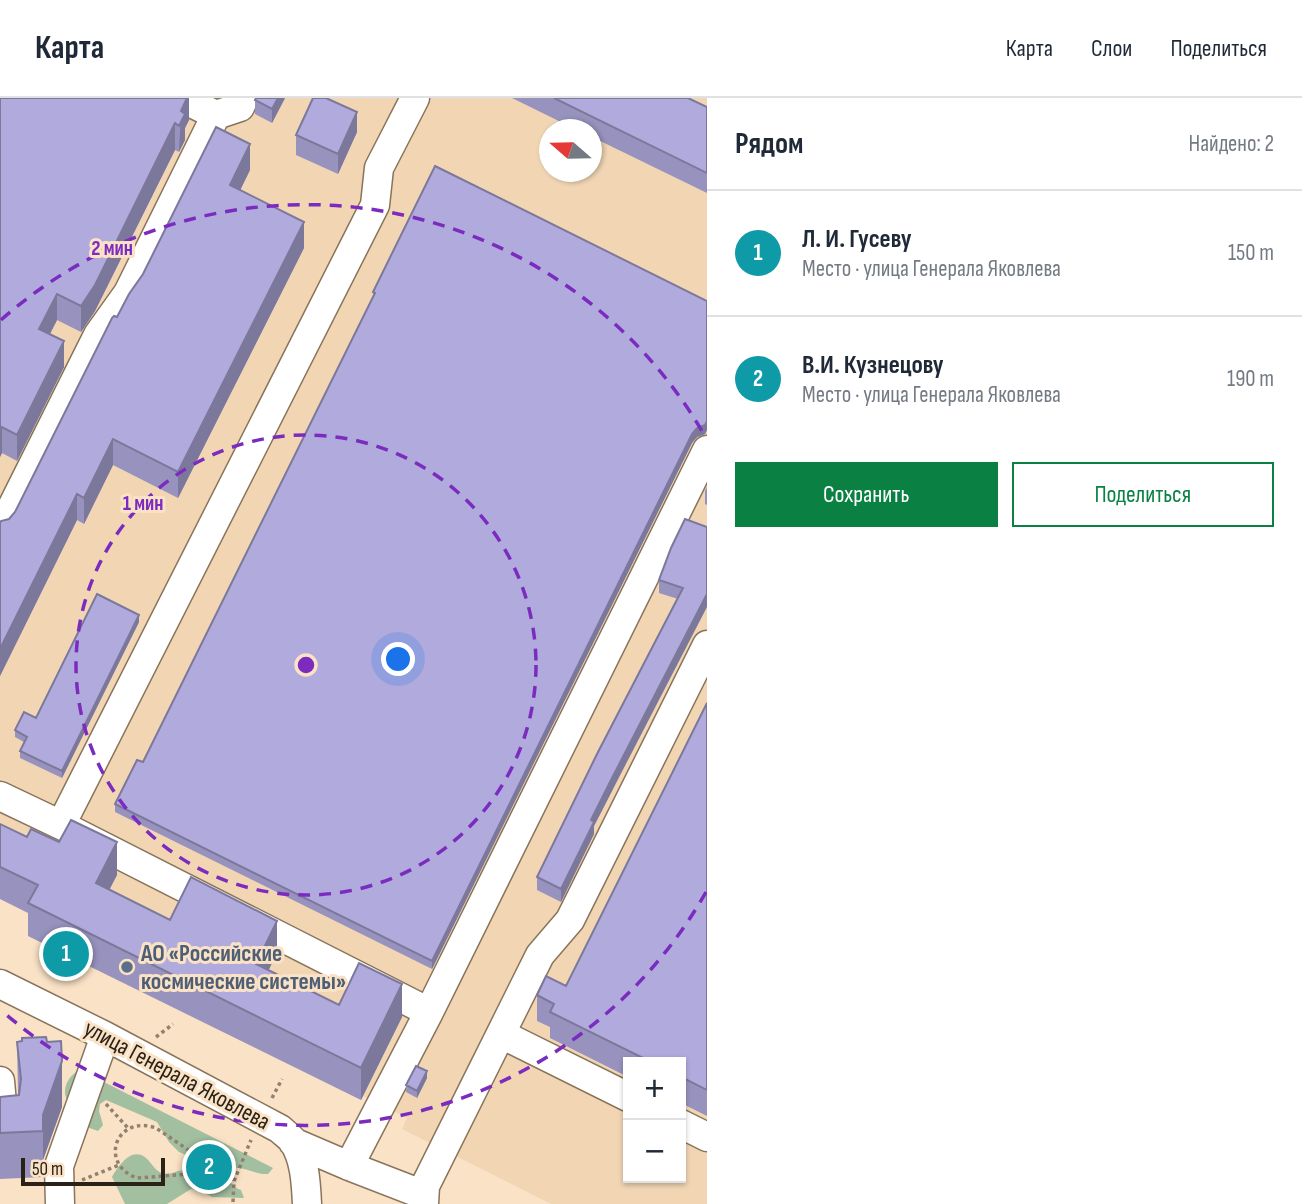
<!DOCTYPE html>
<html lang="ru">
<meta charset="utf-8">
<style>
body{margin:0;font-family:"Sofia Sans Condensed",sans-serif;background:#f2f2f3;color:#1f2937}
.controls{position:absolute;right:21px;bottom:21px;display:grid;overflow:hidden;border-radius:0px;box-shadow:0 2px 5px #0004}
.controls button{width:63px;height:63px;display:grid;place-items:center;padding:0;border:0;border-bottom:2px solid #e0e1e3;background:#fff;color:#1f2937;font:35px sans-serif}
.compass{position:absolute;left:539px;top:21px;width:63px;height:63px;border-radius:50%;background:#fff;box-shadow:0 2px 5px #0004;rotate:290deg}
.scale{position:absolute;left:21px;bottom:18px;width:144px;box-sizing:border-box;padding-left:7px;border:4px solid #2a2117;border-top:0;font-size:19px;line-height:24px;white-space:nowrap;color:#2a2117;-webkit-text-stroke:5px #fae2c6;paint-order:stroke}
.you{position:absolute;left:399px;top:562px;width:24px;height:24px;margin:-18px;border:5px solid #fff;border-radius:50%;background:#1a73e8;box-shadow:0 0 0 10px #1a73e833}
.badge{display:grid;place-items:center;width:46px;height:46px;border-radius:50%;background:#0b8043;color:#fff;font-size:23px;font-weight:700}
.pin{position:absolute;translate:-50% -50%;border:4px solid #fff;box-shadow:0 2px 7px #0006}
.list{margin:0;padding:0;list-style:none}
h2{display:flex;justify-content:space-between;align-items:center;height:91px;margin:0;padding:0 28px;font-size:30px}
h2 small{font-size:23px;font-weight:400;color:#747a83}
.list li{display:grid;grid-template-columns:46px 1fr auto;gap:21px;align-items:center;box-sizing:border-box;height:126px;padding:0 28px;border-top:2px solid #e0e1e3}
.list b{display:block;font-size:26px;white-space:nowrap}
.list p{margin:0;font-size:23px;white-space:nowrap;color:#747a83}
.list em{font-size:23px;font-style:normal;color:#747a83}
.actions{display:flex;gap:14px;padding:21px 28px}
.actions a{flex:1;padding:16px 0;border:2px solid #0b8043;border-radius:0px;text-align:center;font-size:24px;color:#0b8043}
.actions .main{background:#0b8043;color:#fff}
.map{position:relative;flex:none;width:707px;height:1106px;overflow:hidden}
header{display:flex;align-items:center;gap:42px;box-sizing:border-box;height:98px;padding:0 35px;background:#fff;border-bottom:2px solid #e0e1e3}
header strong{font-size:33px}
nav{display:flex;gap:38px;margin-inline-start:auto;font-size:24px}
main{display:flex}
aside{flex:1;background:#fff}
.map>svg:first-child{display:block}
.built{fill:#f2d6b4;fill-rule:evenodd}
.green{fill:#a2bfa0}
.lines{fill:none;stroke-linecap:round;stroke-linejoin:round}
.minor-casing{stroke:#89745b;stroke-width:31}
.path{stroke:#91816e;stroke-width:3.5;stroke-dasharray:3.5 3.5;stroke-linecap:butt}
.minor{stroke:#fff;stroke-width:28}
.wall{fill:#9893be}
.shaded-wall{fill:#7c789b}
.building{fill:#b1abdd;stroke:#7c789b;stroke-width:2}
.ring{fill:none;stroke:#7b2cbf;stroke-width:3.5;stroke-dasharray:12 9}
.service-dot{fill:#5c6f8a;stroke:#fae2c6;stroke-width:2.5}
.labels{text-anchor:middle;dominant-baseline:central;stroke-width:6;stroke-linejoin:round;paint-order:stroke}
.service-label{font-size:24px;font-weight:bold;fill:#4e5e75;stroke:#fae2c6;text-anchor:start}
.street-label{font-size:24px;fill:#2a2117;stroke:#fae2c6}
.centre{fill:#7b2cbf;stroke:#fae2c6;stroke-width:3.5}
.ring-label{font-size:21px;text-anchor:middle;font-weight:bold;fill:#7b2cbf;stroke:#fae2c6;stroke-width:6;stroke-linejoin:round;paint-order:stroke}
</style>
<header>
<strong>Карта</strong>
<nav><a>Карта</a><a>Слои</a><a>Поделиться</a></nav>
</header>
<main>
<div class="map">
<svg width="707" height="1106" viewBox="0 0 707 1106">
<rect width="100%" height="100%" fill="#fae2c6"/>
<!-- built -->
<path class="built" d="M0 0H707V1106H551L402 1031 407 1020 363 998 361 1002 28 838 45 806 0 801ZM550 32H592V74H550ZM628 964H681V1080H628Z"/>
<!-- green -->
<path class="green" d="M84 971 96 980 273 1070 268 1076C255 1077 245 1068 232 1070 227 1081 230 1088 241 1092L244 1100 212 1099 199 1092 191 1091 167 1106H125L112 1079C118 1068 132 1048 146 1060 152 1065 155 1073 162 1075 167 1077 173 1075 178 1073 187 1072 193 1071 198 1065L193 1060 179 1054 169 1044 157 1024 106 1002 100 1006 99 1013 103 1027 98 1033C91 1030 82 1029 77 1023 74 1019 66 1000 65 996 64 984 73 973 84 971Z"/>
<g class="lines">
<!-- minor casing -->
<g class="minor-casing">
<path id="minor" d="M181 0 216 17 240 9 244 0
M0 433 98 237 128 195 216 17
M0 698 61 727 429 914 349 1068
M61 727 375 107 379 70 415 0
M0 886 105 938 280 1031C284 1035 290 1039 293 1043 305 1061 306 1085 307 1106
M429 914 707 352
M501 936 628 999
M681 1026 707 1039
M0 1028H4L0 983
M293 1044 349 1068 424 1097
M60 1106 59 1068 105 938
M424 1106 425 1088 540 857 570 822 707 547"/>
</g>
<!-- path -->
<path class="path" d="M156 939 173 926
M272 1000 282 981
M106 1006 128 1030
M202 1070a7 7 0 1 1 14 0a7 7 0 1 1-14 0Z
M204 1075 137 1080C98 1066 116 1016 156 1030L206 1064
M82 1082 119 1067
M233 1104 234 1083 251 1042"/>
<!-- minor -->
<use href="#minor" class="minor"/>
</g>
<!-- wall -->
<path class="wall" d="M0 0H189V22L185 30V42L179 54 175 52 95 213 81 234 57 222 50 236 64 269 17 363 2 355 0 359Z
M285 0 272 25 255 16V2Z
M512 0H688L707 9V95L592 39V32H577Z
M357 34 338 76 296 57V37Z
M250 72 240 92 304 150 178 400 113 367 84 426 77 422 0 578V425L9 421 15 414 117 219Z
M373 194 707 203V332L705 336 697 339 692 345 432 871 115 714V706L143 664 373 199Z
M707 389V407L705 406V393Z
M707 429 612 693 594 728V736L561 804 537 792V779L678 501 659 495V482Z
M139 524 62 680 20 660V653L24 644 15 639V632L36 620Z
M707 605V1018L681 1005V964H628V979L550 940V929L537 923V897L566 888Z
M0 726 27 739 117 777 109 791 170 822 277 855 268 872 339 907 402 919 361 1002 28 838V815L0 801Z
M17 944H47L62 1009 43 1062V1079L0 1081V999L18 997Z
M427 980 417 1000 406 994V987Z"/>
<!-- shaded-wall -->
<path class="shaded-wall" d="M187 0H189V22L185 30V42L179 54 181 13Z
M278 0H285L272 25V11Z
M357 14V34L338 76V56Z
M175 25V52L95 213 81 234V208Z
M250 46V72L230 113V87Z
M304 124V150L178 400V374Z
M57 196V222L39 257V231Z
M64 243V269L17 363V337Z
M707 323V332L705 336 697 339 692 345 432 871V863L692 336 697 330Z
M2 329V355L0 359V333Z
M113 341V367L84 426V400Z
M77 396V422L0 578V551Z
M707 496V509L612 693 594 728V736L561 804V791L591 722Z
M139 517V524L62 680V673Z
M117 744V777L96 818V785Z
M277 823V855L256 898V866Z
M402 886V919L361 1002V970Z
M62 963V1009L43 1062V1079V1017Z
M427 973V980L417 1000V993Z"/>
<!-- building -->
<path class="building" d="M0 0H187L181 13 185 16 179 28 175 25 95 187 81 208 57 196 39 231 64 243 17 337 2 329 0 333Z
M256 0H278L272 11 255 2Z
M313 0H326L357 14 338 56 296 37Z
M554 0H688L707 9V75Z
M216 29 250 46 230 87 304 124 178 374 113 341 84 400 77 396 0 551V425L1 423 9 421 15 414 112 220 114 218 117 219 129 196 143 176Z
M435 68 707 203V323L705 327 697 330 692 336 432 863 115 706 137 662 143 664 375 195 373 194Z
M685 421 707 429V496L612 680 591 722 594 724 561 791 537 779 597 656 683 490 659 482 671 450Z
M97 496 139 517 62 673 20 653 27 639 15 632 24 614 36 620Z
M707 605V992L681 979V964H651L550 914 554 906 537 897 546 878 566 888Z
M71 722 117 744 96 785 170 822 191 779 277 823 256 866 339 907 359 865 402 886 361 970 28 805 38 787 0 769V726L27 739 31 731 59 744Z
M46 939 47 944 61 943 62 963 43 1017V1033L0 1035V999L19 997 21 981 17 944 22 943V940Z
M416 968 427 973 417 993 406 987Z"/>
<!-- distance rings -->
<g class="ring">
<circle cx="306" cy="567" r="230"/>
<path d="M706 794A460 460 0 0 1 1 912M1 222A460 460 0 0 1 706 340"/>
</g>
<!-- markers -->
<circle class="service-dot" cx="127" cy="869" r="7"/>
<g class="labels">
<!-- service labels -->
<g class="service-label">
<text x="141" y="855">АО «Российские<tspan x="141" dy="28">космические системы»</tspan></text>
</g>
<!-- street labels -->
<g class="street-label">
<text transform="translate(177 977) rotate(28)">улица Генерала Яковлева</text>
</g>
</g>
<circle cx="306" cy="567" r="10" class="centre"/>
<g class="ring-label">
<text x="112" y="157">2 мин</text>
<text x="143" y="412">1 мин</text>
</g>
</svg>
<div class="controls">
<button>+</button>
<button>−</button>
</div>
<svg class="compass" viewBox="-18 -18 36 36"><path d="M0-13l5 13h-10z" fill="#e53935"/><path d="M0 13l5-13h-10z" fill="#747a83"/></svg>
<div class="scale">50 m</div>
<div class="you"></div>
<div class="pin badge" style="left:66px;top:856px;background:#0f9aa8">1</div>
<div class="pin badge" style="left:209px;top:1069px;background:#0f9aa8">2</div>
</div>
<aside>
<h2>Рядом<small>Найдено: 2</small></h2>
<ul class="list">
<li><span class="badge" style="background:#0f9aa8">1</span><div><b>Л. И. Гусеву</b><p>Место · улица Генерала Яковлева</p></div><em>150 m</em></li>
<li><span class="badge" style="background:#0f9aa8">2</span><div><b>В.И. Кузнецову</b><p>Место · улица Генерала Яковлева</p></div><em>190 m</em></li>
</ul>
<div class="actions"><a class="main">Сохранить</a><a>Поделиться</a></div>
</aside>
</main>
